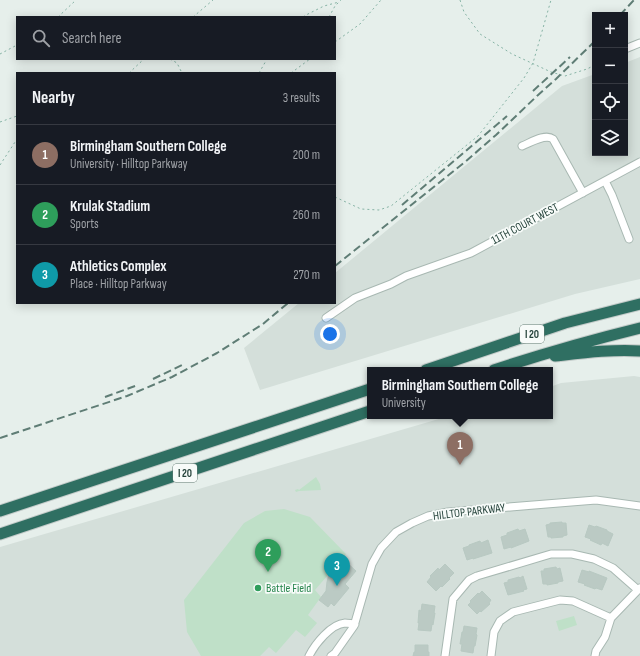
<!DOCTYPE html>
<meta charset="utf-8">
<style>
body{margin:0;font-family:"Sofia Sans Condensed",sans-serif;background:#20242c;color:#f1f3f6}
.controls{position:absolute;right:12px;top:12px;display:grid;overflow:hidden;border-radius:0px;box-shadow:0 2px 10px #0003}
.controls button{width:36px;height:36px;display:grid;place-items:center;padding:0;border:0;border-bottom:1px solid #363941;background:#171b24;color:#f1f3f6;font:20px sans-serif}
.you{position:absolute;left:330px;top:334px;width:14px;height:14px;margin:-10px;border:3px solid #fff;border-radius:50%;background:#1a73e8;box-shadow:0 0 0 6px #1a73e833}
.badge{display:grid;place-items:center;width:26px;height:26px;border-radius:50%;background:#0f766e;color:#fff;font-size:13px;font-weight:700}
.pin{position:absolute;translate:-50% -33px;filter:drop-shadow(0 1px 2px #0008)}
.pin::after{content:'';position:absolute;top:21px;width:14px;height:12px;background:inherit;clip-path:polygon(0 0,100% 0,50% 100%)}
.popup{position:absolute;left:367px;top:367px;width:186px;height:52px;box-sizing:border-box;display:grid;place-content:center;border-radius:0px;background:#171b24;filter:drop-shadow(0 1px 3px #0005);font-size:13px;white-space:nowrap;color:#9ea1a6}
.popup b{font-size:15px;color:#f1f3f6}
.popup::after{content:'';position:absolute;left:50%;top:100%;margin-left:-8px;border:8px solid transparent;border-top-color:#171b24}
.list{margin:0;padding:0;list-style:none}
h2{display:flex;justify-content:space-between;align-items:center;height:52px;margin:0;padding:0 16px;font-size:17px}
h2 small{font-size:13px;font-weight:400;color:#9ea1a6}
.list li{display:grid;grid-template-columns:26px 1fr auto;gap:12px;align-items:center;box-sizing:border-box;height:60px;padding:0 16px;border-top:1px solid #363941}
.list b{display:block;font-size:15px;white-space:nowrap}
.list p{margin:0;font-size:13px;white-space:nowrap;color:#9ea1a6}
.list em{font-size:13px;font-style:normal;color:#9ea1a6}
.icon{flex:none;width:22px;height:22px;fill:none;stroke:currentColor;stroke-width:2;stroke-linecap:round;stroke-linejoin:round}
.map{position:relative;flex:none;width:640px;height:656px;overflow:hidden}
.search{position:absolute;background:#171b24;box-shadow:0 2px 10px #0003;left:16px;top:16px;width:320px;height:44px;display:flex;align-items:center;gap:10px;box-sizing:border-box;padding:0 14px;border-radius:0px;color:#9ea1a6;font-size:15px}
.panel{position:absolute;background:#171b24;box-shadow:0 2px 10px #0003;left:16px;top:72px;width:320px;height:232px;border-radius:0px}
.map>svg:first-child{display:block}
.built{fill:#d4dfda}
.green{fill:#bfe0c8}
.building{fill:#bbcac4;stroke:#b8c9c2}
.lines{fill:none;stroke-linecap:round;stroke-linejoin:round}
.minor-casing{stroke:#a8b8b2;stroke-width:9}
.highway-casing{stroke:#c2cac8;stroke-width:13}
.path{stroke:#86b3a5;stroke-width:1;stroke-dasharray:2 3;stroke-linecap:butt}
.minor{stroke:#fff;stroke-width:7}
.highway{stroke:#2f6f62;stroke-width:11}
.rail{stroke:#5f7d75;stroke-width:2;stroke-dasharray:8 4;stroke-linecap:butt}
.leisure-dot{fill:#2e9e5b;stroke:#f7fbf9;stroke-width:1.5}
.labels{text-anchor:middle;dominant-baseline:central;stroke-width:3.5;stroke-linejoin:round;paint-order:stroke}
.shield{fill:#f7fbf9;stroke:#637a73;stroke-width:1}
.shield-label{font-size:11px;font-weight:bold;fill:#24423a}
.street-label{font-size:12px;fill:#24423a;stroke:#f7fbf9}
.leisure-label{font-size:12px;fill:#27864d;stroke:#f7fbf9;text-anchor:start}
</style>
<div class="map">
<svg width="640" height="656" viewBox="0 0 640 656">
<rect width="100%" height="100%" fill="#e6efeb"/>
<!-- built -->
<path class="built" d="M640 57V279L575 294 260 390 244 348 299 303H335V273L562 86 595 74V153H625V63Z
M634 376 640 377V656H0V547L449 416H550V387L561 383Z"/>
<!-- green -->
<path class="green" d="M316 477 320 484 321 490 299 491 296 492 295 490 298 489 299 490Z
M284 509 310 517 346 554 315 590 321 597 308 615 317 623 305 637 296 630 276 653 269 647 260 656H201L187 632 184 600 244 523 265 511Z
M574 616 577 625 559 631 556 621Z"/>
<!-- building -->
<path class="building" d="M562 522V523H566L567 535 563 536V537L551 538V537H548L546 525 550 524V523Z
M589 525 595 527 596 526 607 530V531L613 534 608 546 602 543 601 545 590 540 591 539 585 537Z
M518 529 519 531 525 529 529 541 511 548V547L504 549 501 537 507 535V533Z
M488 540 492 553 473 559V558L467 560 463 548 469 546V545L480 541 481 543Z
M345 561 356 571 345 584 349 588 334 606 331 603 328 607 319 600 326 591 327 582 329 574 337 565 339 569Z
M445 564 454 573 449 578 450 579 442 587 441 586 436 591 427 582 431 577 430 576 438 568 439 570Z
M556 567 557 569 560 568 563 581 558 582V583L547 585V584H543L541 571H544V569Z
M582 570 589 572V571L607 578 602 590 596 588 595 589 584 585 585 584 578 582Z
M523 576 527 589 523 590 524 591 508 595 504 583 508 582V580L519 577 520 578Z
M482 591 491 600 489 603 490 604 481 612 480 611 477 614 468 605 471 602 470 601 478 593 479 594Z
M422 604 435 606 434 613H435L433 625 432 624 431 631 418 630 419 623H418L419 610 421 611Z
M464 626 477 628 476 634 477 635 475 646H474L473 653 461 651 462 644H460L462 632H463Z
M415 645H428V652H429V656H413L414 652H415Z"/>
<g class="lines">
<!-- minor casing -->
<g class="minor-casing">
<path id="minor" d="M625 49 640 43
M522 146C530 143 545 133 553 139L583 193
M605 181 612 195 629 239
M326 318 355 298 391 284 406 276 471 253 640 162
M309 656C315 644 331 624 345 623 348 623 352 624 355 624
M331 656 335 653 354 626 372 564 381 548 396 532 412 523 428 516 448 512 596 500 640 506
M445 656 453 599 469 580 477 576 551 554H572L594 559 613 568 638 590
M491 656 494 632 500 621 513 612 560 600 573 601 611 618
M595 656 596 651 605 637 611 618 640 588"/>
</g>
<!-- highway casing -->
<g class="highway-casing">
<path id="highway" d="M555 356C582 353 613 349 640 351
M426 370 565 323 640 304
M494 370C542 354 591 340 640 328
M0 511 370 389
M0 534 370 411"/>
</g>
<!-- path -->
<path class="path" d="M460 0 464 12 480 34 512 54 551 72 565 76 587 69 595 65
M58 17 76 0
M193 17 213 0
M303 17 306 15 324 6 339 2
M329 17 335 6 341 0
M335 42 360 24 381 0
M0 54 17 45
M170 59 177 63 182 73
M129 73 144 59
M259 73 267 59
M291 73 310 59
M0 122 17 116
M0 165 17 139
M335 197 361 209 379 210 391 206 478 136 524 78 533 63 551 0"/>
<!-- minor -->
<use href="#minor" class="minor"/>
<!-- highway -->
<use href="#highway" class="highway"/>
<!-- rail -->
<path class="rail" d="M620 15 634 0
M533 91 570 57
M402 205 507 116
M335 266 465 162 496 135 537 96 556 79 595 41
M153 379 182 365
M105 397 138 385
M0 438 127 396 172 377 217 353 263 324 288 303"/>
</g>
<!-- markers -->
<circle class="leisure-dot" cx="258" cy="588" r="4"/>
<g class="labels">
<!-- shield labels -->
<g class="shield">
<rect x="520" y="325" width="24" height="18" rx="3"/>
<rect x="173" y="464" width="24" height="18" rx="3"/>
</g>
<g class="shield-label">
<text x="532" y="334">I 20</text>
<text x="185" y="473">I 20</text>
</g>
<!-- street labels -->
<g class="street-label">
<text transform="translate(525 224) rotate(-28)">11TH COURT WEST</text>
<text transform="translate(469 512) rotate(-7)">HILLTOP PARKWAY</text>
</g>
<!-- leisure labels -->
<g class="leisure-label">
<text x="266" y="588">Battle Field</text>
</g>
</g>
</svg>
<div class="controls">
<button>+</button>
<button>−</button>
<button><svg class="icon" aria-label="locate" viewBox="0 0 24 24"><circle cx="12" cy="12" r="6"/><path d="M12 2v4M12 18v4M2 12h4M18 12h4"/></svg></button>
<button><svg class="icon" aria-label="layers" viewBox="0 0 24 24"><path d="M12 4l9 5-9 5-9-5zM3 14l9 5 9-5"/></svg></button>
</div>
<div class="you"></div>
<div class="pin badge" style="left:460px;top:465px;background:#8d6e63">1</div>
<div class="popup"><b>Birmingham Southern College</b>University</div>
<div class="pin badge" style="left:268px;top:572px;background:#2e9e5b">2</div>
<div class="pin badge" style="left:337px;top:586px;background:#0f9aa8">3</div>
<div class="search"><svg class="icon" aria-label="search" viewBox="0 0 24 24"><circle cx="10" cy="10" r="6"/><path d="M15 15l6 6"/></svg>Search here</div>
<section class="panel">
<h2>Nearby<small>3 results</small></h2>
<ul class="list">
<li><span class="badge" style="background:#8d6e63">1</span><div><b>Birmingham Southern College</b><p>University · Hilltop Parkway</p></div><em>200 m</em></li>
<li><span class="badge" style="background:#2e9e5b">2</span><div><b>Krulak Stadium</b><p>Sports</p></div><em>260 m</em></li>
<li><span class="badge" style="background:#0f9aa8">3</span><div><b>Athletics Complex</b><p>Place · Hilltop Parkway</p></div><em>270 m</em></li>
</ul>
</section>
</div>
